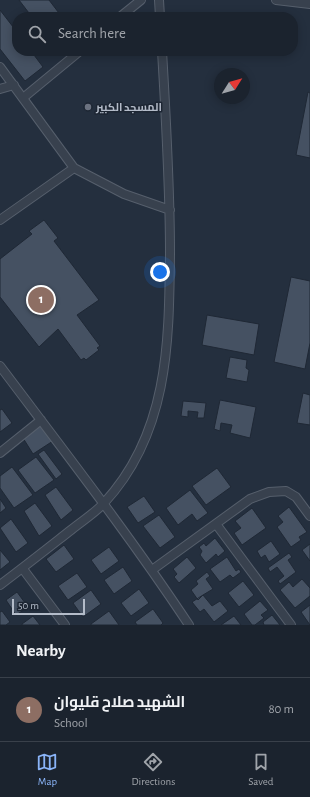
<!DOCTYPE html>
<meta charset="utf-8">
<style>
body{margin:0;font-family:"Alegreya Sans",Cairo,sans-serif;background:#242b36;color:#f1f3f6}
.compass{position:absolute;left:214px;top:68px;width:36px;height:36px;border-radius:50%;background:#1b232e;box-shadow:0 2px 10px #0003;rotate:53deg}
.scale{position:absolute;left:12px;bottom:10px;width:73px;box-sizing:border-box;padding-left:4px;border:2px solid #b4bcc9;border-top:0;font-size:11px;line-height:14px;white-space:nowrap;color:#b4bcc9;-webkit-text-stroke:3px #1d2633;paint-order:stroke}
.you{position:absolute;left:160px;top:272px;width:14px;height:14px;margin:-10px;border:3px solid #fff;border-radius:50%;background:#1a73e8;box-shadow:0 0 0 6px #1a73e833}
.badge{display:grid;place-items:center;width:26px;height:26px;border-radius:50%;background:#8ab4f8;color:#fff;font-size:13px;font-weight:700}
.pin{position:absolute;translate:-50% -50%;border:2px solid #fff;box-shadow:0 1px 4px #0006}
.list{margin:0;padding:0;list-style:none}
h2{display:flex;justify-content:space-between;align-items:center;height:52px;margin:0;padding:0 16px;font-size:17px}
h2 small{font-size:13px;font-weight:400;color:#a0a4aa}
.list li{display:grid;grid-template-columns:26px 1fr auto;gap:12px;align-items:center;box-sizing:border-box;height:64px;padding:0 16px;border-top:1px solid #39404a}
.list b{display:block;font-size:15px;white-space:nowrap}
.list p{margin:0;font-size:13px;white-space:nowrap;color:#a0a4aa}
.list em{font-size:13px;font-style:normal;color:#a0a4aa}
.icon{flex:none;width:22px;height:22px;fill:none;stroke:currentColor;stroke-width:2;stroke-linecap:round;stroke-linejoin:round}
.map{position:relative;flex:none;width:310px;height:625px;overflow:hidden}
.search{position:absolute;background:#1b232e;box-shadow:0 2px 10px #0003;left:12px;right:12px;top:12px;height:44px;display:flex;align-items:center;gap:10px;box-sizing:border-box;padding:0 14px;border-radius:16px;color:#a0a4aa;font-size:15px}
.sheet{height:116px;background:#1b232e}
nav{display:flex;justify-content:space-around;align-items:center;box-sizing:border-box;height:56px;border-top:1px solid #39404a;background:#1b232e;font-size:11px;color:#a0a4aa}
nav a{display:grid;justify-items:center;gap:2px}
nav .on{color:#8ab4f8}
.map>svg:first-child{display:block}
.building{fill:#455162;stroke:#1f2835}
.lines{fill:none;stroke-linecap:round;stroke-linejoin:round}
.minor-casing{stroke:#565f6c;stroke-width:10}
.minor{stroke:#38414e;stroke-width:8}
.worship-dot{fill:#6b7280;stroke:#1d2633;stroke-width:1.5}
.labels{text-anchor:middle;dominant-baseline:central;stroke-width:3;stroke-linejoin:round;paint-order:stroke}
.poi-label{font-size:11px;font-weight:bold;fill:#b4bcc9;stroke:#1d2633;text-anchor:start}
</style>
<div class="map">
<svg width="310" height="625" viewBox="0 0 310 625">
<rect width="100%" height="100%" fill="#242f3e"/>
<!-- building -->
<path class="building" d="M19 0H49L62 17H32Z
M0 10 17 32V51H31L43 67 25 81 0 49Z
M58 51H67L61 55Z
M308 92 310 93V158L296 155Z
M44 220 58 238 54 241 99 300 77 315 100 346 97 348 99 350 86 360 84 358 81 360 58 329 39 347 0 297V259L32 234 29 231Z
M291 277 310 281V343L305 369 274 362Z
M207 315 259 324 254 355 202 345Z
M230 357 247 360 246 368 249 370 247 382 226 378Z
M303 393 310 395V425L297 423Z
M220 400 256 407 250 438 230 433 232 425 221 423 220 431 214 429Z
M183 401 206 403 204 418H197L198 412 188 411V417L181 416Z
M2 409 12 423 0 432V410Z
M42 425 53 441 33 454 23 438Z
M44 450 62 474 56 479 38 454Z
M36 457 54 480 35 493 18 470Z
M12 467 33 495 14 508 0 488V476Z
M217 468 231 487 206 505 192 486Z
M56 487 73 510 61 520 45 495Z
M190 490 208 513 197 521 192 514 178 525 166 508Z
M144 496 155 512 138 523 127 507Z
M0 499 6 508 0 513Z
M35 503 52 526 39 536 24 511Z
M289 507 307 532 299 537 301 540 291 547 277 527 283 522 278 516Z
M252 508 266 528 242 545 234 533 241 528 235 521Z
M159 515 175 537 160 548 143 526Z
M11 519 28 543 16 552 0 528Z
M215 538 225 551 218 557 216 554 206 563 200 555 202 551 199 547 204 543 206 546Z
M271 541 280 554 269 562 265 555 261 558 257 551Z
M310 544V561L302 550Z
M64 545 74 559 56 572 46 559Z
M109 547 119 561 101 574 91 560Z
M0 550 10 562 0 570Z
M289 553 292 557 288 560 296 572 280 584 278 581 284 576 277 567 270 572 268 568Z
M187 557 196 568 179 583 174 577 177 574 173 569Z
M227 557 236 571 239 569 241 572 233 578 230 575 220 582 210 569Z
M123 567 132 581 114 594 104 580Z
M207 572 210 576 206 579 213 589 203 595 198 600 191 590 198 584 196 581Z
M77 573 87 587 68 600 58 586Z
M302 579 310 588V596L295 608 280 590 289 582 293 587Z
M243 581 254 595 239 607 228 593Z
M139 589 149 603 131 616 121 603Z
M91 590 101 604 83 617 73 603Z
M17 592 28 607 16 615 6 600Z
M203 595 212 606 220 601 228 611 214 622 204 609 200 612 192 602Z
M260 601 268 610 261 615 264 618 255 625H252L244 614Z
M310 605V625L301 612Z
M153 609 163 623 161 625H137L135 622Z
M2 611 10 622 6 625H0V612Z
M109 611 119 625H91V624Z
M272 615 280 625H264L263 622Z
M33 616 40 625H22V624Z
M234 616 241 625H221Z"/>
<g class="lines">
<!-- minor casing -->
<g class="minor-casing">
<path id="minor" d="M159 0 160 17
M276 0 310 4
M120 17 141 0
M0 67 74 168 124 194 170 210
M0 89 14 85
M23 98 80 51
M0 220 74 168
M0 366C64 451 130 536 189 625
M0 453 41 420
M216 524 291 625
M23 569 65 625
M152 570 250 499 269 492 286 491 296 497 310 516
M0 585C24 567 48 548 71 530 82 521 95 513 104 503 169 433 169 342 170 253 170 186 166 118 162 51"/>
</g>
<!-- minor -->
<use href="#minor" class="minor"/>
</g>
<!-- markers -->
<circle class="worship-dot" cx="88" cy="107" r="4"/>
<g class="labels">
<!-- poi labels -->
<g class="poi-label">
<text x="96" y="107">المسجد الكبير</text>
</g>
</g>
</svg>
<svg class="compass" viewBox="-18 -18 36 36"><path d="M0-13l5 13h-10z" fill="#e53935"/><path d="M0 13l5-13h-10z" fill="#a0a4aa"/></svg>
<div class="scale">50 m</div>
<div class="you"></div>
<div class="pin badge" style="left:41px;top:300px;background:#8d6e63">1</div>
<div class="search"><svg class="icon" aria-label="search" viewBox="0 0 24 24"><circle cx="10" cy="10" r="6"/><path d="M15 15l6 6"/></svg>Search here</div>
</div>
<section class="sheet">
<h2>Nearby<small></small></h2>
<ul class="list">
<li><span class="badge" style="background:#8d6e63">1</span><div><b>الشهيد صلاح قليوان</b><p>School</p></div><em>80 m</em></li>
</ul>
</section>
<nav>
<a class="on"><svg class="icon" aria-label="map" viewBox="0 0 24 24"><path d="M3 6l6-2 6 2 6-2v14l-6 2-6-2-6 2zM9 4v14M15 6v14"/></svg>Map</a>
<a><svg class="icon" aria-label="directions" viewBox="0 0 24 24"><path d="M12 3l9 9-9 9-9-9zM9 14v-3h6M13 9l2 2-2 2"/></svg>Directions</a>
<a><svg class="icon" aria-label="saved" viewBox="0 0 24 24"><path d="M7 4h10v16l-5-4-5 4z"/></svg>Saved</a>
</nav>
